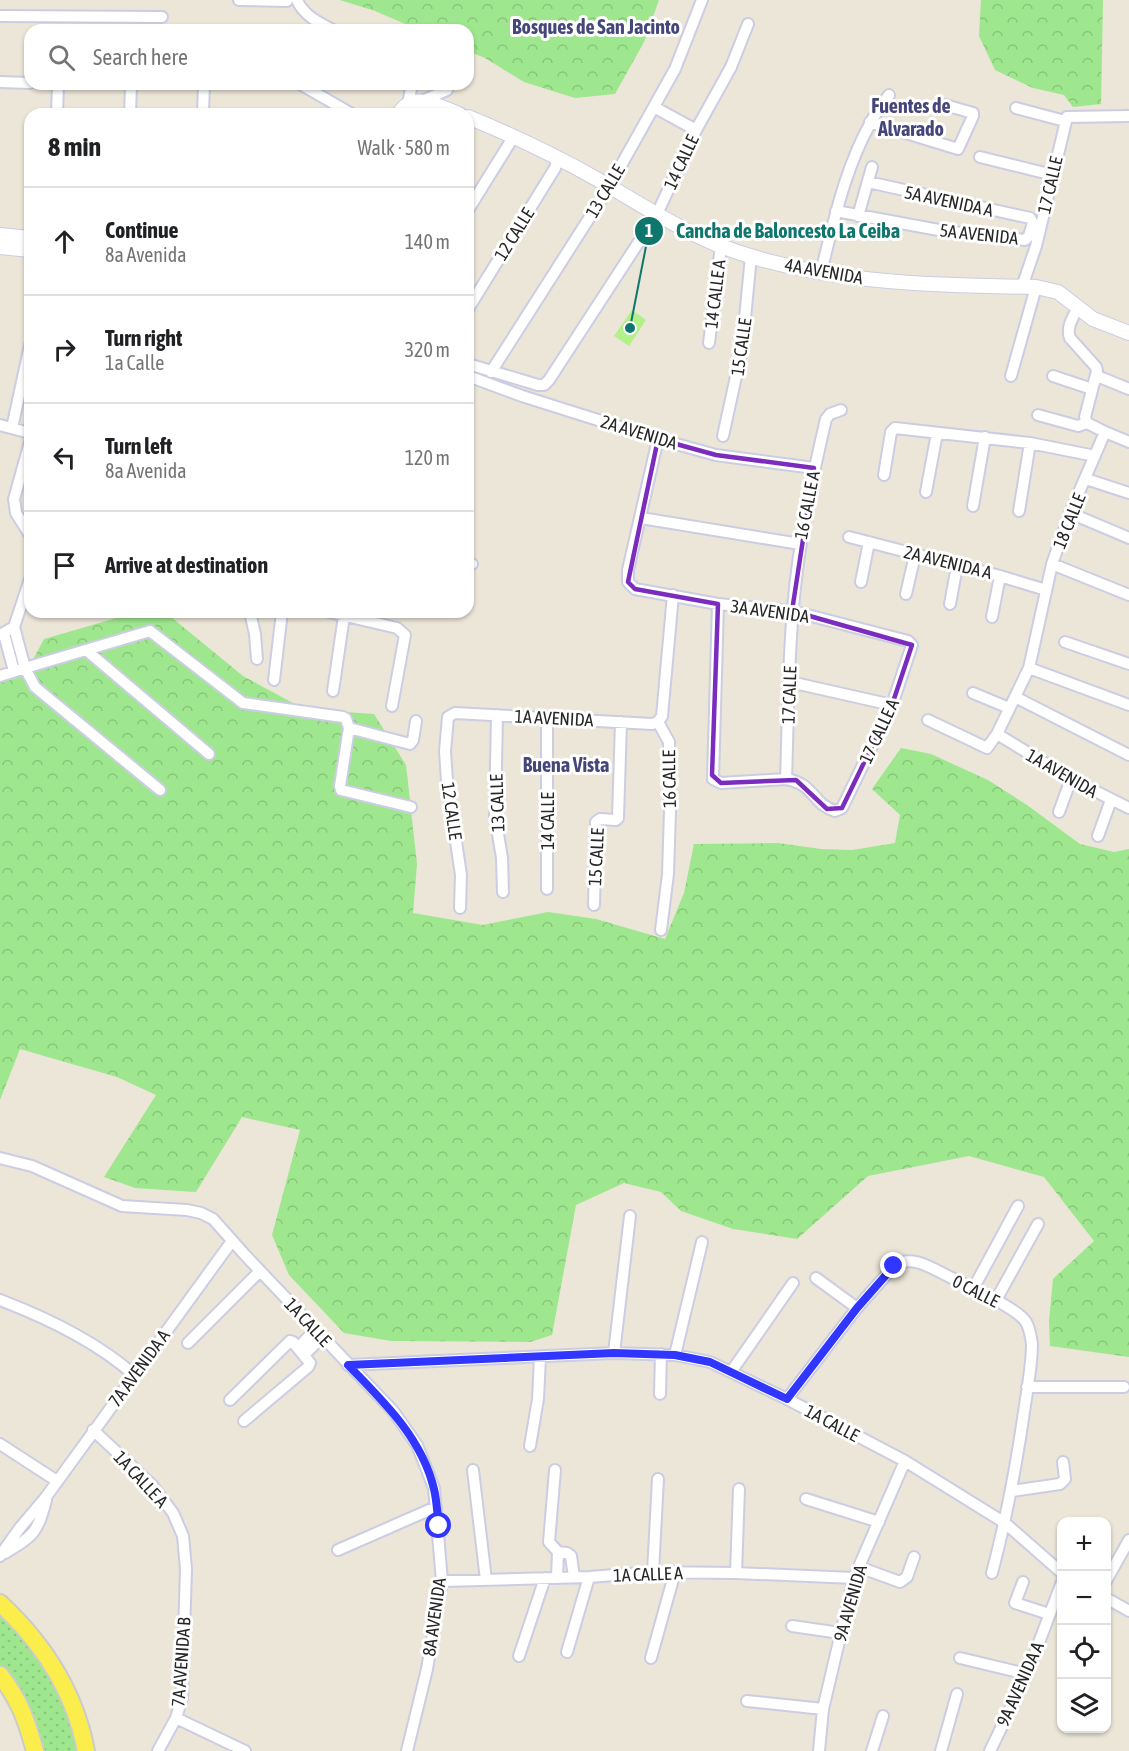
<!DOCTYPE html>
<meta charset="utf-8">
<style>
body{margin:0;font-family:"Asap Condensed",sans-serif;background:#f6f6f6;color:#202124}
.controls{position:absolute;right:18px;bottom:18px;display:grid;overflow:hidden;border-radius:12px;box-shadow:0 2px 4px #0004}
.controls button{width:54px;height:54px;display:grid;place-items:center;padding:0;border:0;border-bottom:2px solid #e0e0e0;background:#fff;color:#202124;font:30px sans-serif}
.stop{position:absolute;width:18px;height:18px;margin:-14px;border:4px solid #3036ff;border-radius:50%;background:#fff}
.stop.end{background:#3036ff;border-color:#fff;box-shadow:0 2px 6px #0008}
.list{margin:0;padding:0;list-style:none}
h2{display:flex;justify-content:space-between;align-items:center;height:78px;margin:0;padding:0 24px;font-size:26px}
h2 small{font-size:20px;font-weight:400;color:#757577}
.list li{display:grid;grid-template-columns:39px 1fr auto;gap:18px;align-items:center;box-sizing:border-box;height:108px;padding:0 24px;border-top:2px solid #e0e0e0}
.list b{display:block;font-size:22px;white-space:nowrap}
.list p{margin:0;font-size:20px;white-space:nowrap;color:#757577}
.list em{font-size:20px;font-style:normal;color:#757577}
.icon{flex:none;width:33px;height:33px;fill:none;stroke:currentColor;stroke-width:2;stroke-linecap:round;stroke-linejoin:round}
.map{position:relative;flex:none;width:1129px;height:1751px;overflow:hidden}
.search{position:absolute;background:#fff;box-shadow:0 2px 4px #0004;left:24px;top:24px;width:450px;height:66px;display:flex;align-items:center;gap:15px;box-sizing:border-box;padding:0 21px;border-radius:18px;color:#757577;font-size:22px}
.panel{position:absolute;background:#fff;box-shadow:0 2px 4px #0004;left:24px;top:108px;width:450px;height:510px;border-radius:18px}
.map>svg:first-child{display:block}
.forest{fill:url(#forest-crowns)}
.park{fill:url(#park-dots)}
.pitch{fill:#b4f089}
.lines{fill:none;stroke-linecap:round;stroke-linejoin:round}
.minor-casing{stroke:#cccde2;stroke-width:14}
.tertiary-casing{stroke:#cccde2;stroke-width:16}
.primary-casing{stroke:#cbcbcb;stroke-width:20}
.minor{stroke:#fff;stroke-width:10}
.tertiary{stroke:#fff;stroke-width:14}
.primary{stroke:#fbee4c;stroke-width:16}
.route{stroke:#3036ff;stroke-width:8}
.marked{fill:none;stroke:#7b2cbf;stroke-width:4.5;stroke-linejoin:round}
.labels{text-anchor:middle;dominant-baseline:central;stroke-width:6;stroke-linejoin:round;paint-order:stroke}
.street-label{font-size:18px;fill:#272727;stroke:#fff}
.neighbourhood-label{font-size:20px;font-weight:bold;fill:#45467a;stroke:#fff}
.leader{fill:none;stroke:#0f766e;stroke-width:2}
.callout-dot{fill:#0f766e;stroke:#fff;stroke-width:2}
.mark-label{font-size:18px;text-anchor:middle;font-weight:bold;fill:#fff}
.callout-label{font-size:20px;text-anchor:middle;font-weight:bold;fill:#0f766e;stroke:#fff;stroke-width:6;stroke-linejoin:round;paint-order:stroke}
</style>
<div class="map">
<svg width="1129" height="1751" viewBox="0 0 1129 1751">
<defs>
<pattern id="forest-crowns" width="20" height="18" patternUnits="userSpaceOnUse" patternTransform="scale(1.5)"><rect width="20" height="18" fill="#9ee78e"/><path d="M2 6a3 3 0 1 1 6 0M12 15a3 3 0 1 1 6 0" fill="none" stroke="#88c67a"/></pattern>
<pattern id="park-dots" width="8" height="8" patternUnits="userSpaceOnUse" patternTransform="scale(1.5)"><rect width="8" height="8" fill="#9ee78e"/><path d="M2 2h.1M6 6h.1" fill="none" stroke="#88c67a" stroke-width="1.8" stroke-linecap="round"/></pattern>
</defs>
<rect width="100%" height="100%" fill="#ebe6d7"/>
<!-- forest -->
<path class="forest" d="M340 0H659L644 42 615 94 575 98 524 82 485 58 468 51V30H419L375 11Z
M981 0H1103L1101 104 1073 107 1064 95 1033 88 995 70 979 36Z
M137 612H165L243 676 304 709 374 714 406 765 417 864 413 913 483 925 548 912 596 919 665 939 684 893 694 844 778 843 821 849 852 850 895 843 900 815 872 789 901 748 931 754 988 780 1027 805 1080 844 1114 852 1129 849V1357L1050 1346 1049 1321 1053 1279 1094 1241 1044 1177 969 1156 868 1176 797 1239 733 1229 681 1211 661 1192 624 1183 576 1205 552 1335 530 1342 391 1341 344 1333 289 1275 272 1235 300 1130 242 1117 196 1192 135 1188 104 1177 156 1095 117 1077 20 1049 0 1100V675L28 669 44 639Z"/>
<!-- park -->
<path class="park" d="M0 1609 56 1681 79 1751H39L0 1669Z"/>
<!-- pitch -->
<path class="pitch" d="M632 310 646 320 629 346 614 336Z"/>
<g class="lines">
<!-- minor casing -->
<g class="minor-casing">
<path id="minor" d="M239 0 287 1
M297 0C303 15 319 23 333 30
M0 16 162 17
M0 82 30 83
M300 84 352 114
M422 101 447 90
M408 104 412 84
M654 107 696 130
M1016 108 1065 121
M57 114 58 84
M130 114 131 84
M203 114 204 84
M870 122 958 149 973 116V113L945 105
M980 157 1053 175
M468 210 514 136
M836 211 944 231 1025 240 1029 236 1033 223 1030 218 868 182
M858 216 872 167
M821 272C834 221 845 168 871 122 876 112 883 104 889 95
M1022 287 1036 246 1067 117 1129 116
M468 309 555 168 558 158
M709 343 721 246
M468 364 538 385H544L549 380 657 214 696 130 731 67 748 24
M491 372 609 187 675 69 702 0
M468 376 522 396 658 439 716 455 814 468
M1011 376 1036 287
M1053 376 1092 389
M1097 376 1129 389
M1038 415 1078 426 1087 423
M0 425 30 433
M12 428 30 345
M1105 432 1129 442
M723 436 742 349 751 256
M658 439 628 570V582L635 589 718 604 792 611 908 641 912 645 892 705 842 808 835 811C812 804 815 784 786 779L721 783 713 779 718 604
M30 442 14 499 16 513 30 535
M884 475 891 432 895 428 1030 443 1095 456
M1086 479 1129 493
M926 492 937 433
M973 506 985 437
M1019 511 1030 443
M1070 513 1129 538
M641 518 800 544
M849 537 1000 576 1046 590
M468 563 472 564
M1052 564 1129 595
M861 582 869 542
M906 594 915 555
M950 604 957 566
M250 612 255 634 257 659
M329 612 397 628 405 635 392 706
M992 617 1000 576
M14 627 25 668 150 631 243 703 343 717 346 719 349 728 340 786 341 790 411 807
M4 634 14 671
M0 635 14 627 30 579
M1065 642 1129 664
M86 650 209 754
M1029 668 1129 705
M0 676 25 668 35 687 160 790
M274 680 282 612
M790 682 892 705
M333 691 344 616
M973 693 1009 708
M1015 697 1129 755
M497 715 495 816 502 858 503 892
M547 717V889
M928 720 987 748 997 734 1029 668 1052 564 1070 513 1105 432 1087 423 1085 417 1097 371 1096 367 1070 338C1066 327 1073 317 1078 308
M658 722 669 742 670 811 668 874 661 930
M658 722 662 716 673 595
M349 728 410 744 413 740 416 721
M997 734 1071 779 1129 808
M786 779C788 722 788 665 793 609 798 545 811 482 826 419L830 414 841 410
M1059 812 1071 779
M1098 836 1111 800
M594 905 596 822 600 819 616 820 618 818 621 722
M460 908 461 875 447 781 445 751 448 717 455 713 652 724 658 722
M0 1158 32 1166 122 1206 187 1210 201 1213 213 1219 245 1255 393 1411 417 1445 434 1488 442 1581 427 1669 407 1751
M816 1278 857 1308
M973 1289 1018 1206
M0 1300C47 1318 97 1342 134 1375
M996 1300 1038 1224
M188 1343 260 1271
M298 1348 315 1330
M614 1353 630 1216
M304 1355 322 1337
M675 1355 702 1242
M348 1365 614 1353 675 1355 710 1362 787 1399 905 1461 1005 1523 1062 1573
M731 1372 793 1283
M1027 1387H1124
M660 1394 661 1354
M787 1399 857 1308 894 1266C913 1252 937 1272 956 1280 972 1288 1017 1308 1026 1322 1030 1329 1031 1337 1032 1344 1032 1366 1027 1390 1024 1412 1016 1467 1006 1520 992 1573
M230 1400 290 1341 293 1342 310 1363 308 1367 244 1421
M93 1430 152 1485 173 1513 183 1536 186 1569 182 1698 176 1718 158 1751
M0 1444 57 1481
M530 1446 538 1399 540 1357
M473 1470 486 1580
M555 1470 549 1542 558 1552 567 1553 571 1556 574 1577
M1012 1491 1060 1484 1065 1479 1063 1462
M806 1499 879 1522
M338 1550 436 1507
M5 1553C33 1536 38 1533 46 1500
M0 1556 19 1529 46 1497 232 1241
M859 1567 900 1582 907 1577 914 1557
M653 1572 658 1479
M736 1573 739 1489
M557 1577 558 1552
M442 1581 589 1577 653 1572 736 1573 854 1578
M1106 1581 1129 1540
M1023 1582 1015 1603 1049 1614
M1106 1598 1129 1611
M792 1626 840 1633
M567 1652 589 1577
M519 1656 545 1578
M651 1658 675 1572
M960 1658 1027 1674
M747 1701 823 1709
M176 1718 245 1751
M819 1751 823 1709 854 1578 905 1461
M872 1751 883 1716
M941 1751 957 1694
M990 1751 1027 1674 1062 1582"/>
</g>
<!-- tertiary casing -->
<g class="tertiary-casing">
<path id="tertiary" d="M399 114C413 90 440 107 459 114
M468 117C512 135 554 155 595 178 635 201 675 227 718 245 818 284 930 285 1036 287L1058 292 1093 319 1129 333
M0 235 30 238
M0 247 30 250"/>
</g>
<!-- primary casing -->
<g class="primary-casing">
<path id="primary" d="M0 1603C43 1643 75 1692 86 1751
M0 1675C20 1701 26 1719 35 1751"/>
</g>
<!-- minor -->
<use href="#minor" class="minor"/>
<!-- tertiary -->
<use href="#tertiary" class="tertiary"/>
<!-- primary -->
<use href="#primary" class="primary"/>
</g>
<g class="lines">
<!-- route -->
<path class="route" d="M439 1526C437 1514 437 1501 434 1489 422 1438 383 1401 348 1365L614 1353 675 1355 710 1362 787 1399 857 1308 894 1266"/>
</g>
<!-- marked area -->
<path class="marked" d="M658 439 716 455 814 468 792 611 912 645 892 705 842 808 827 809 796 780 721 783 712 775 718 604 635 589 628 582Z"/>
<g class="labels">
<!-- street labels -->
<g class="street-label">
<text transform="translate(681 162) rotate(-65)">14 CALLE</text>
<text transform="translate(1050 185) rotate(-77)">17 CALLE</text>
<text transform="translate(605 191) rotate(-59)">13 CALLE</text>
<text transform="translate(949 201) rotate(12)">5A AVENIDA A</text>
<text transform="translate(514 234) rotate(-58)">12 CALLE</text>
<text transform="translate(979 234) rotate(6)">5A AVENIDA</text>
<text transform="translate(824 271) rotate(10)">4A AVENIDA</text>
<text transform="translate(715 294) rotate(-83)">14 CALLE A</text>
<text transform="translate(741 347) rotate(-82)">15 CALLE</text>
<text transform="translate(639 432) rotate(17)">2A AVENIDA</text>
<text transform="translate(807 505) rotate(-79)">16 CALLE A</text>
<text transform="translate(1069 521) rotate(-68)">18 CALLE</text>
<text transform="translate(948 562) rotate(14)">2A AVENIDA A</text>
<text transform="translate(770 611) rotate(8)">3A AVENIDA</text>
<text transform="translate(789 695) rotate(-88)">17 CALLE</text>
<text transform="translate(554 718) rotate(3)">1A AVENIDA</text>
<text transform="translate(879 731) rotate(-65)">17 CALLE A</text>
<text transform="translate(1062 773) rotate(30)">1A AVENIDA</text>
<text transform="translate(669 779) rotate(-91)">16 CALLE</text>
<text transform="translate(497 803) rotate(-92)">13 CALLE</text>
<text transform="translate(452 811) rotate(82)">12 CALLE</text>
<text transform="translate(547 821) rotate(-90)">14 CALLE</text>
<text transform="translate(596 857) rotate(-87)">15 CALLE</text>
<text transform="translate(976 1291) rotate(27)">0 CALLE</text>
<text transform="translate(308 1322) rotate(47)">1A CALLE</text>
<text transform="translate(139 1368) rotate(-54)">7A AVENIDA A</text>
<text transform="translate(832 1423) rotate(28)">1A CALLE</text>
<text transform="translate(141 1479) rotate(47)">1A CALLE A</text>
<text transform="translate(648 1574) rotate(-2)">1A CALLE A</text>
<text transform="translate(850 1603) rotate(-74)">9A AVENIDA</text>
<text transform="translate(434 1617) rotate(-82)">8A AVENIDA</text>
<text transform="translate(181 1662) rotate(-86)">7A AVENIDA B</text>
<text transform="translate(1020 1684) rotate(-66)">9A AVENIDA A</text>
</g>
<!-- neighbourhood labels -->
<g class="neighbourhood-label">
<text x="596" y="26">Bosques de San Jacinto</text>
<text x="911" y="105">Fuentes de<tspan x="911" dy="23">Alvarado</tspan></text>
<text x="566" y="764">Buena Vista</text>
</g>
</g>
<!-- callouts -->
<path class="leader" d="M630 328L649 231"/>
<g class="callout-dot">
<circle cx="630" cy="328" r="6"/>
<circle cx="649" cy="231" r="15"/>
</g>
<g class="mark-label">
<text x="649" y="237">1</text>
</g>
<g class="callout-label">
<text x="788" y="238">Cancha de Baloncesto La Ceiba</text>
</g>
</svg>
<div class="controls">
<button>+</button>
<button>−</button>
<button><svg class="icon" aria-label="locate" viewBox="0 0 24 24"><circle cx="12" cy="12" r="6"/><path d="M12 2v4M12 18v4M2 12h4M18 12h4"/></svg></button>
<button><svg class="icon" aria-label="layers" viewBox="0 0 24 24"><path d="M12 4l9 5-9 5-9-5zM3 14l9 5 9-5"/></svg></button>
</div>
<div class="stop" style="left:439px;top:1526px"></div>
<div class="stop end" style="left:894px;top:1266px"></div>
<div class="search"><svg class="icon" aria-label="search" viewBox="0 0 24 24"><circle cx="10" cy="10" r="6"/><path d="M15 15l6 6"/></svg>Search here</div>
<section class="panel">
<h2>8 min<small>Walk · 580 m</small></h2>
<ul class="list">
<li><svg class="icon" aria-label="ahead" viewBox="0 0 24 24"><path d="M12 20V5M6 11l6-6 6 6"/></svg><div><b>Continue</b><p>8a Avenida</p></div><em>140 m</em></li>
<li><svg class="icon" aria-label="right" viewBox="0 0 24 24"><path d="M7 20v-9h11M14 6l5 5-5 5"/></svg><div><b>Turn right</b><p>1a Calle</p></div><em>320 m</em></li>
<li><svg class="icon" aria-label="left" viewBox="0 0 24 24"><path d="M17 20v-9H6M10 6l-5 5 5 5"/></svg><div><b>Turn left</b><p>8a Avenida</p></div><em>120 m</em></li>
<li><svg class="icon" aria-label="arrive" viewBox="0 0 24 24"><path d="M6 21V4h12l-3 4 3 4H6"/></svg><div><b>Arrive at destination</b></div></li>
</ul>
</section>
</div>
